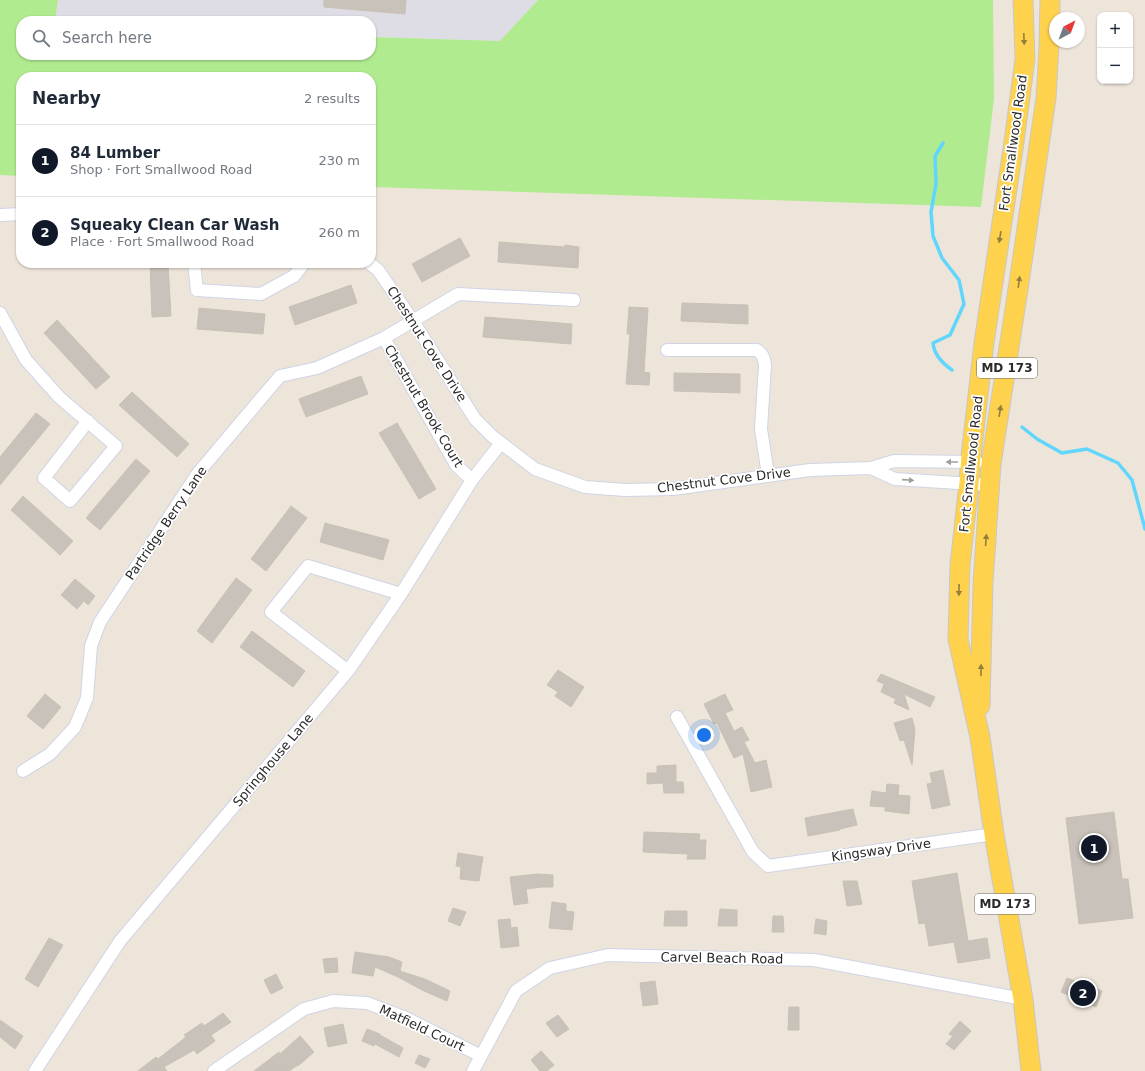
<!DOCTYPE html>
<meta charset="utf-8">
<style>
body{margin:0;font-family:"DejaVu Sans",sans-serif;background:#f6f6f7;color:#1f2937}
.controls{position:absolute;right:12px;top:12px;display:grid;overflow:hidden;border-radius:8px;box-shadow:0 1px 3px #0004}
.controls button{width:36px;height:36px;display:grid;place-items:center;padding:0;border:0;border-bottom:1px solid #e0e1e3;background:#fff;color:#1f2937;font:20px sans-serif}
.compass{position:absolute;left:1049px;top:12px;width:36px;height:36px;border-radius:50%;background:#fff;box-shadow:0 1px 3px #0004;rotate:41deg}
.you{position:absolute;left:704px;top:735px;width:14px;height:14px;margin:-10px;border:3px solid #fff;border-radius:50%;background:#1a73e8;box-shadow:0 0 0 6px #1a73e833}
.badge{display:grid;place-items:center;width:26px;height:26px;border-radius:50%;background:#111827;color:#fff;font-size:13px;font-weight:700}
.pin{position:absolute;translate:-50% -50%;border:2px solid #fff;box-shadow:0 1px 4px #0006}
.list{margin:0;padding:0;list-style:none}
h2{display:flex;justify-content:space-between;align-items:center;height:52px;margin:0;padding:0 16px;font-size:17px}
h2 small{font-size:13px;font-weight:400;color:#747a83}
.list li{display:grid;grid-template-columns:26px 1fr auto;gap:12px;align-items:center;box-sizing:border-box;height:72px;padding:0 16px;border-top:1px solid #e0e1e3}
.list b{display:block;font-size:15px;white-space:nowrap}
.list p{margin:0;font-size:13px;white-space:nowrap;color:#747a83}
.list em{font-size:13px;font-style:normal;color:#747a83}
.icon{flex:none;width:22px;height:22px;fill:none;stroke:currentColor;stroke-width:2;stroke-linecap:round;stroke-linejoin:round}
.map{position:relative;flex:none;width:1145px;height:1071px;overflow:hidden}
.search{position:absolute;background:#fff;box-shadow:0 1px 3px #0004;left:16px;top:16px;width:360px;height:44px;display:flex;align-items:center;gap:10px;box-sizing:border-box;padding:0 14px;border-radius:16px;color:#747a83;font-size:15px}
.panel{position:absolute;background:#fff;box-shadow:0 1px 3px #0004;left:16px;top:72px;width:360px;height:196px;border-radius:16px}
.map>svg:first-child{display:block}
.industrial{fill:#dedce5}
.green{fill:#b1eb90}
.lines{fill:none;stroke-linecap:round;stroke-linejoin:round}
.stream{stroke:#61d6fc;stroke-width:3.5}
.building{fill:#c9c2ba;stroke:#c9c1b3}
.minor-casing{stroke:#cfd4e5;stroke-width:14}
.primary-casing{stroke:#c8c8c8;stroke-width:21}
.minor{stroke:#fff;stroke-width:12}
.primary{stroke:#ffd24e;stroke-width:19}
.oneway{fill:#947e3c}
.oneway2{fill:#9f9f9f}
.labels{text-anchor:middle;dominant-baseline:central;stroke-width:3.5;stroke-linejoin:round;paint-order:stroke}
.shield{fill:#fff;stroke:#6a6a6a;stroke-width:1}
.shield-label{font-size:12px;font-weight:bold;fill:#2a2a2a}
.street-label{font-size:13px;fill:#2a2a2a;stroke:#fff}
</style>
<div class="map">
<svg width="1145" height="1071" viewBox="0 0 1145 1071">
<rect width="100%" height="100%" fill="#eee5da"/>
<!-- industrial -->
<path class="industrial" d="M58 0H538L500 41 371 37V21H55Z"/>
<!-- green -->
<path class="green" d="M0 0H58L55 21H21V55H371V37L500 41 538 0H993L994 99 981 207 371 187V77H21V176L0 175Z"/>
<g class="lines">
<!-- stream -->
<path class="stream" d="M943 143 935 156 936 184 931 212 933 236 942 258 959 280 964 304 950 335 933 343C934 355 942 363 952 370
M1022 427 1037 439 1062 453 1087 449 1118 463 1132 480 1145 529"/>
</g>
<!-- building -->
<path class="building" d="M324 0H406L405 14 324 7Z
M460 238 470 256 422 282 412 264Z
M499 242 565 247V245L579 247 578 268 498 262Z
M150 263H168L171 316 152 317Z
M351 285 357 303 295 325 289 307Z
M682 303 748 305V324L681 321Z
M629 307 648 308 644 372 650 373 649 385 626 384 630 334H627Z
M199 308 265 314 263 334 197 329Z
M485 317 572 324 571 344 483 337Z
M57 320 110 377 96 389 44 333Z
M674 373 740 374V393L674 391Z
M361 376 368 394 306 417 299 399Z
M132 392 189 444 177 457 119 405Z
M36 413 50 424 0 485V457Z
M397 423 436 489 419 499 379 433Z
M136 459 150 471 100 530 86 518Z
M23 496 73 541 60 555 11 510Z
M291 506 307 518 266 571 251 559Z
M325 523 389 540 383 560 320 542Z
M236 578 252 590 212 643 197 631Z
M75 579 95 596 88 605 84 601 77 609 61 595Z
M252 631 305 671 293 687 240 647Z
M558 670 584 687 571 707 555 696 558 692 547 685Z
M881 674 935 697 930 707 904 694 909 710 894 703 896 699 881 692 884 684 877 681Z
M45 694 61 707 43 729 27 716Z
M725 694 733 710 725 713 734 731 742 727 749 740 744 742 755 763 766 760 772 787 751 792 743 754 734 758 717 723 714 724 704 704Z
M912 718 915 730 912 765 904 740 900 741 894 723Z
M676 765V782H683L684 793H664L663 783 647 784V773H657V766Z
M943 770 950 805 932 809 927 784 932 783 930 773Z
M887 784 899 785 898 795 910 796 909 814 885 811V807L870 806 872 791 886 793Z
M853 809 857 825 840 829V830L808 836 805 818Z
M1114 812 1122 879H1128L1133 918 1079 924 1066 818Z
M644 832 700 834 699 840H706L705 859H687L688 854 643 852Z
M458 853 483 857 479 881 460 879 461 867 456 866Z
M957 873 968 941 987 938 990 958 958 963 954 942 929 946 925 923 919 924 912 881Z
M537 874 553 875V887H542L526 889 528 903 514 905 510 877Z
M843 881H857L862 904 847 906Z
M552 902 566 904V911L574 912 572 930 549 928Z
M453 908 466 912 460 926 448 921Z
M720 909 737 910V926H718Z
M665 911H687V926H664Z
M773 916H783L784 932H772Z
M510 919 511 928 517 927 519 946 501 948 498 920Z
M816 919 827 921 826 935 814 933Z
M49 938 63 945 38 987 25 979Z
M355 952 389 957 402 962 400 971 425 979 450 991 447 1001 422 990 398 977 375 967 373 976 352 973Z
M337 958 338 972 325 973 323 959Z
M276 974 283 988 271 994 264 980Z
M1067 978 1102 991 1096 1007 1061 992Z
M655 981 658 1004 643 1006 640 983Z
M789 1007H799V1030H788Z
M223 1013 231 1022 211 1035 215 1041 197 1054 194 1050 164 1067 167 1071H138L156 1057 158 1059 186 1037 184 1035 202 1023 204 1026Z
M558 1015 569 1029 557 1037 546 1023Z
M0 1020 23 1036 15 1049 0 1037Z
M960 1021 971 1031 954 1050 946 1044 953 1036 949 1034Z
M343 1024 347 1043 328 1047 324 1028Z
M367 1029 380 1034V1035L403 1048 399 1057 375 1044 374 1046 362 1041Z
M300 1036 314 1052 298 1066V1065L289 1071H254L279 1052 280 1054Z
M541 1051 554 1065 547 1071H540L531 1060Z
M419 1055 430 1059 425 1068 415 1063Z"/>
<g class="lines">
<!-- minor casing -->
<g class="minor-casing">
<path id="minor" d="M0 215 21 214
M194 263 197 290 261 294 294 276 304 263
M369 263 378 270 413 321 475 419 492 436 535 469 585 487 625 490 673 489 810 470 871 468 894 461 977 462
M0 313 26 360 59 397 116 446 70 501 44 478 88 421
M667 350H757C763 354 764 358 765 365L761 429 768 475
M871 468 895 479 990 485
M472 480 456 465 384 338 458 294 574 300
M348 671 271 612 308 566 401 594
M677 717 753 852 768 866 994 834
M23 771 50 754 75 727 87 698 91 646 100 622 198 473 280 376 317 368 384 338
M35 1071 120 941 348 671 401 594 472 480 501 443
M214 1071 304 1009 333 1001 367 1003 404 1017 481 1056
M473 1071 516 991 550 968 608 955 814 960 1023 999"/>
</g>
<!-- primary casing -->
<g class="primary-casing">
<path id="primary" d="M1023 0 1025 59 1014 142 984 343 971 456 969 483 960 565 958 639 980 737 994 834 1023 999 1031 1071
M980 706 983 583 991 464 1019 283 1046 98 1049 46 1050 0"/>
</g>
<!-- minor -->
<use href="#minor" class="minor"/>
<!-- primary -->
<use href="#primary" class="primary"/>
</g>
<!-- one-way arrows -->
<defs><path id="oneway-solid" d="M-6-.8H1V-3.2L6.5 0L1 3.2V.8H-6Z"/></defs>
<g class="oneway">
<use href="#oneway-solid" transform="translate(1024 39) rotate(88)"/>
<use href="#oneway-solid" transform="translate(1000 237) rotate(99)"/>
<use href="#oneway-solid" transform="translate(1019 282) rotate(-82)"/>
<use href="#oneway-solid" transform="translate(1000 411) rotate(-81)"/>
<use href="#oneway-solid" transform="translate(986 540) rotate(-86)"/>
<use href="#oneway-solid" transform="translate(959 590) rotate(91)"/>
<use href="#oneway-solid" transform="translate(981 670) rotate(-89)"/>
</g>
<g class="oneway2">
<use href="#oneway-solid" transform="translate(952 462) rotate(-180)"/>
<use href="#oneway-solid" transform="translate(908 480) rotate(4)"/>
</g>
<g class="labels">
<!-- shield labels -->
<g class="shield">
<rect x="977" y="358" width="60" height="20" rx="3"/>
<rect x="975" y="894" width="60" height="20" rx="3"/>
</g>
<g class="shield-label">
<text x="1007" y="368">MD 173</text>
<text x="1005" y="904">MD 173</text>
</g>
<!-- street labels -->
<g class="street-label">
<text transform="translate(1013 143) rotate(-82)">Fort Smallwood Road</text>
<text transform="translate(427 344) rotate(57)">Chestnut Cove Drive</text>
<text transform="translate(424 406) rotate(59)">Chestnut Brook Court</text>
<text transform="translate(971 464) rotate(-84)">Fort Smallwood Road</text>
<text transform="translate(724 480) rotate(-7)">Chestnut Cove Drive</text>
<text transform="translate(166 523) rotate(-56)">Partridge Berry Lane</text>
<text transform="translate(273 760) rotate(-50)">Springhouse Lane</text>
<text transform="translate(881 850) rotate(-8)">Kingsway Drive</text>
<text transform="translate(722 958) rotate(1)">Carvel Beach Road</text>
<text transform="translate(422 1028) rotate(25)">Matfield Court</text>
</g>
</g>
</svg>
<div class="controls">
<button>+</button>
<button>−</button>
</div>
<svg class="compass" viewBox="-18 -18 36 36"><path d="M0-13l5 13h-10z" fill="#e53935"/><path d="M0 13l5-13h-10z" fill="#747a83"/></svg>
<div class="you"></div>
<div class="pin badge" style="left:1094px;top:848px">1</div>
<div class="pin badge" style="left:1083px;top:993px">2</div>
<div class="search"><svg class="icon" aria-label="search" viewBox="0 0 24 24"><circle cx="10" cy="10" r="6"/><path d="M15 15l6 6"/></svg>Search here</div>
<section class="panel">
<h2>Nearby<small>2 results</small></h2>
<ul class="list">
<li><span class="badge">1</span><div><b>84 Lumber</b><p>Shop · Fort Smallwood Road</p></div><em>230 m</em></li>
<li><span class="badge">2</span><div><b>Squeaky Clean Car Wash</b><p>Place · Fort Smallwood Road</p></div><em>260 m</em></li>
</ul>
</section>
</div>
